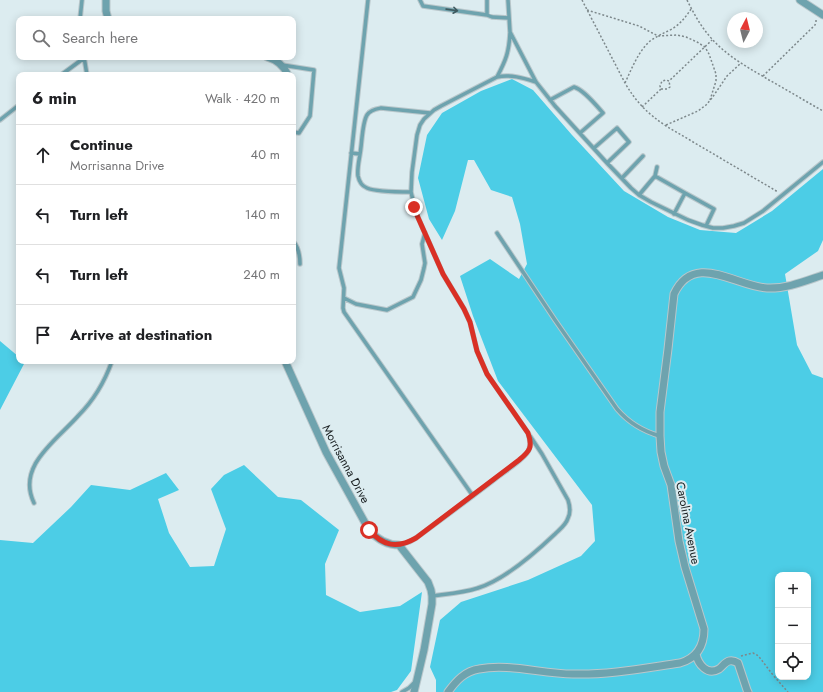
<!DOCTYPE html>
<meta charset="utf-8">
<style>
body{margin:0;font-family:Jost,sans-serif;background:#f6f6f6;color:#202124}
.controls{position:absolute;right:12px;bottom:12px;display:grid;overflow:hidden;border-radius:8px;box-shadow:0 2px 10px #0003}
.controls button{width:36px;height:36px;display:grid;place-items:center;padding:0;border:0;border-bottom:1px solid #e0e0e0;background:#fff;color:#202124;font:20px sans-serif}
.compass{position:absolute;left:727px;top:12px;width:36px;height:36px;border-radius:50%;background:#fff;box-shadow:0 2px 10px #0003;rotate:7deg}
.stop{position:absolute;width:12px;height:12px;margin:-9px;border:3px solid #d93025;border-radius:50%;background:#fff}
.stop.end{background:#d93025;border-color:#fff;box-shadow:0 1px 4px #0008}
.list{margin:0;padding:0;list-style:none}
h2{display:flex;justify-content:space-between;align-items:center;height:52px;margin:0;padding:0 16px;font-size:17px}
h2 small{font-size:13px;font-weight:400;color:#757577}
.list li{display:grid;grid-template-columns:26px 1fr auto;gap:12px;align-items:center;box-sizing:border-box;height:60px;padding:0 16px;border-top:1px solid #e0e0e0}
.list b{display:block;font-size:15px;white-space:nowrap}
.list p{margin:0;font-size:13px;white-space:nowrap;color:#757577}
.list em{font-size:13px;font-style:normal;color:#757577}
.icon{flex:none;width:22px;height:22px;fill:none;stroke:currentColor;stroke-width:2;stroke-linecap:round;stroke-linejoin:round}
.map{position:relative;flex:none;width:823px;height:692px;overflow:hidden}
.search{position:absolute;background:#fff;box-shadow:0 2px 10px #0003;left:16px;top:16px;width:280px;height:44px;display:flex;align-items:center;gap:10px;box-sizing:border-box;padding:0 14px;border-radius:8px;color:#757577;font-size:15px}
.panel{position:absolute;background:#fff;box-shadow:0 2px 10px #0003;left:16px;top:72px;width:280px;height:292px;border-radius:8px}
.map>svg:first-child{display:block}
.green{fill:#4ccde6;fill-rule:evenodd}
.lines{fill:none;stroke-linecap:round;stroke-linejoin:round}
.lane-casing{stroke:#b9c7cb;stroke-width:5.5}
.street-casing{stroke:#b9c7cb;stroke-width:9}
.path{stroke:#7d888b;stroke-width:1.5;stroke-dasharray:2 2;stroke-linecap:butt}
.lane{stroke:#6ea3ae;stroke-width:3.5}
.street{stroke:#6ea3ae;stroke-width:7}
.oneway{stroke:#3f5a60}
.route{stroke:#d93025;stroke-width:5}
.labels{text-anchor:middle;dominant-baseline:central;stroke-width:4;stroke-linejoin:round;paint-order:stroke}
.street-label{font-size:12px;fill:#181e20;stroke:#dcecf0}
</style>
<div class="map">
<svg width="823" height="692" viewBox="0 0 823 692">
<rect width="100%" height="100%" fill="#dcecf0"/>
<!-- green -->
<path class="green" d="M512 79 533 90 572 135 624 191 668 217 700 230 736 233 772 211 823 169V240L818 251 785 274 797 345 812 374 823 378V692H436V680L430 667 440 620 461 602 528 580 581 556 595 541 592 505 498 381 473 316 460 276 490 259 519 279 527 264 520 224 512 197 491 190 474 160H468L455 211 442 240 429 219 418 178 427 135 442 113 481 91ZM778 575H808V677H778Z
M0 341 19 357V361H23L25 362 0 410Z
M244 465 278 497 301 500 339 530 325 564 326 595 360 612 400 606 422 592 411 671 397 690 391 692H0V540L33 543 71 507 91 485 130 490 166 473 179 490 158 499 169 533 190 567 214 566 226 529 211 489 224 475Z"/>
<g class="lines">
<!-- lane casing -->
<g class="lane-casing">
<path id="lane" d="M368 0 339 268 344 288 343 308 344 312 473 496
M420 0 423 6 487 15 492 17 509 18
M508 0 510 32 536 82 555 106 607 163 631 188 639 195 651 202 688 220 702 225 713 228H723L734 226 744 223 763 211 823 162
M487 15V0
M80 19 82 0
M84 57 87 75
M282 65 314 70 310 116 299 133 293 132
M61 75 84 58
M497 77C506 60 509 52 510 33
M550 100 574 87C584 90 596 105 603 113L580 133
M0 120 19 105
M594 148 617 128 629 142 607 163
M351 153 360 154C359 161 357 169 358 176 359 181 362 186 367 188 376 192 401 192 411 192
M360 154C362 144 362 123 367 115 370 110 376 109 381 108L430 113
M655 176 657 167
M622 178 643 156
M639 195 655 176 685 193
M674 214 685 193 714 209 706 226
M497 233 555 320 617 409C629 423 642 431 660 436
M293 241C299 248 300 255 300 264
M344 298 356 304 387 310 413 297 421 280 424 268 425 263 422 244 425 233
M34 503C16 466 57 440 78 416 93 401 105 381 112 361
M400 545 409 542 416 538C442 519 469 499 495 479 505 471 519 463 527 453 532 447 530 439 528 433L487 374 477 351 470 322 464 309 443 274 416 213 411 192 412 172 417 135 420 125 424 119 434 110 441 106 497 77C510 74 523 78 536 82
M432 596C447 594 463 593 478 588 504 580 535 553 555 534 560 529 566 525 568 518 571 512 570 506 568 500L542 454 530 436
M402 692 409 688 414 683"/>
</g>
<!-- street casing -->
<g class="street-casing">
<path id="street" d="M106 0V11L108 19
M800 0 823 15
M267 57C277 60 284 66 288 75
M285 361 326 452 369 530C377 539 386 545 399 545L428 582 431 590 432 596V604L424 650 414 692
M696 654C698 664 707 676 719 669 722 667 725 662 729 661 733 660 735 661 738 663L747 690 748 692
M448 692C456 681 465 671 479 669 509 663 542 674 573 674 609 675 645 668 680 663 697 658 704 646 704 629L685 567 679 541 671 485 664 466 661 452 660 436V412L668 349 674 294C694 251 735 286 767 288 786 289 805 281 823 275"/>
</g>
<!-- path -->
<path class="path" d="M582 0 625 83C636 102 647 113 666 126L778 192
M687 0C694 14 701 27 712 39 728 57 749 68 769 80 787 90 805 101 823 111
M587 10 639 26 658 36 677 35 686 37 697 42 705 47 709 54 716 74V81L710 100
M763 76 815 25 816 22V18
M625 83C632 68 638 52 650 41 657 36 664 33 672 29 680 24 686 17 691 9
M661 89H667L670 87 669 81
M642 107 661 89 660 86 662 81 666 80 669 81 712 40
M666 125 698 111 706 105 712 98 727 76 741 63
M741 656 753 653 757 655 760 658 773 675 788 692"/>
<!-- lane -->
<use href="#lane" class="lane"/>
<!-- street -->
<use href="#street" class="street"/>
</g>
<!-- one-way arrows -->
<defs><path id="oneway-shaft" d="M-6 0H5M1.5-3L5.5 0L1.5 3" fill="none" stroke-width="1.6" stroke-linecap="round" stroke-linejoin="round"/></defs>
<use class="oneway" href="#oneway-shaft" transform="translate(452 10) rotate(8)"/>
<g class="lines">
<!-- route -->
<path class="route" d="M369 530C383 546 397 549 416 538L519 460C530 451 533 447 528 433L487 374 477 351 470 322 464 309 443 274 416 213 414 207"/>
</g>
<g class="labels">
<!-- street labels -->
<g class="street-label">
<text transform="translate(346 464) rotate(62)">Morrisanna Drive</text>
<text transform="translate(688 523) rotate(79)">Carolina Avenue</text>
</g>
</g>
</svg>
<div class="controls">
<button>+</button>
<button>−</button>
<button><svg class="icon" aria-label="locate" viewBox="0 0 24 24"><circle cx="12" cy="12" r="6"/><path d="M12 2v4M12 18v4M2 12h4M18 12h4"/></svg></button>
</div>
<svg class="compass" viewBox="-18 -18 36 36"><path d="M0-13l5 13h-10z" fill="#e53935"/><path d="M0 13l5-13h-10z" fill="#757577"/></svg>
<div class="stop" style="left:369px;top:530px"></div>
<div class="stop end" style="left:414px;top:207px"></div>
<div class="search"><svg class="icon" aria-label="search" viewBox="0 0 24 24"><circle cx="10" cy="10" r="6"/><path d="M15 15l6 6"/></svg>Search here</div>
<section class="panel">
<h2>6 min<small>Walk · 420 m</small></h2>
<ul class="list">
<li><svg class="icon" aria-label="ahead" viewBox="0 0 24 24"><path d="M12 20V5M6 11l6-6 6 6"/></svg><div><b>Continue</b><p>Morrisanna Drive</p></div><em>40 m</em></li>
<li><svg class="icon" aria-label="left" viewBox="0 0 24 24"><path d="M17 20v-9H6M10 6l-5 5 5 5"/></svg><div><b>Turn left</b></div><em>140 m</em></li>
<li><svg class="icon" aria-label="left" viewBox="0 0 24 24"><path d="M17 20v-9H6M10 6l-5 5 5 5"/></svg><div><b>Turn left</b></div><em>240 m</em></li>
<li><svg class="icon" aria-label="arrive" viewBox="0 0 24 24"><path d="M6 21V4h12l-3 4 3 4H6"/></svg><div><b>Arrive at destination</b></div></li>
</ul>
</section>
</div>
